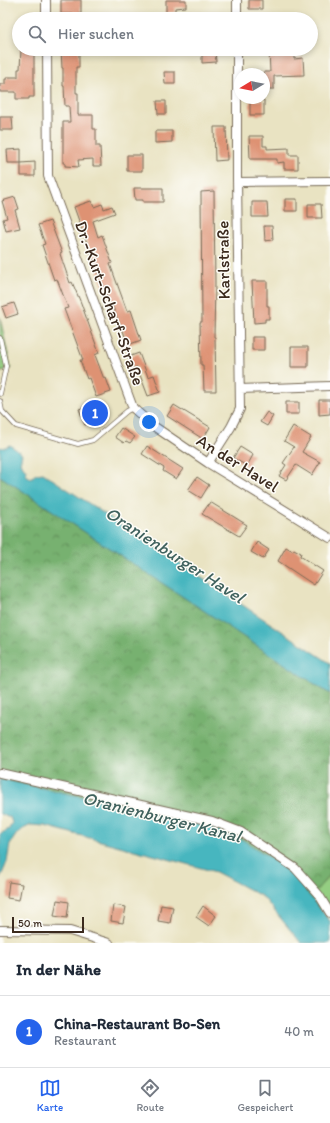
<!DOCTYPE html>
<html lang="de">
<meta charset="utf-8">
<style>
body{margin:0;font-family:Itim,sans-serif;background:#f2f2f3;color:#1f2937}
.compass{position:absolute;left:234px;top:68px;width:36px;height:36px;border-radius:50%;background:#fff;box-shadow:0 2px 6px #0003;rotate:260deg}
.scale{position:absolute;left:12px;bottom:10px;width:72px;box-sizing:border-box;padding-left:4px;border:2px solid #3b2a1e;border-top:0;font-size:11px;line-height:14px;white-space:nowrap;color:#3b2a1e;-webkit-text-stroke:3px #fdfcf7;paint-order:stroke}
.you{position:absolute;left:149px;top:422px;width:14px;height:14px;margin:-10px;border:3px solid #fff;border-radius:50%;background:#1a73e8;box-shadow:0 0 0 6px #1a73e833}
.badge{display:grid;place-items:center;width:26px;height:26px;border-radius:50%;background:#2563eb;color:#fff;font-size:13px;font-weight:700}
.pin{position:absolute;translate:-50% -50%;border:2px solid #fff;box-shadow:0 1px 4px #0006}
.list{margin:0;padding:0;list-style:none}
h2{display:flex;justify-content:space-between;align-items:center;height:52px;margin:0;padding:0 16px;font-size:17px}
h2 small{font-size:13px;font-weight:400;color:#747a83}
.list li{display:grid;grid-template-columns:26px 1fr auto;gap:12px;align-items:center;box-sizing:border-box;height:72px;padding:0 16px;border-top:1px solid #e0e1e3}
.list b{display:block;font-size:15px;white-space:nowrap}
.list p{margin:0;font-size:13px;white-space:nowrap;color:#747a83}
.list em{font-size:13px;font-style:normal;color:#747a83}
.icon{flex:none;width:22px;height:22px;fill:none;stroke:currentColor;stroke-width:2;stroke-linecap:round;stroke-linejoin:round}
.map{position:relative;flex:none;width:330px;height:943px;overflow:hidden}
.search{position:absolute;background:#fff;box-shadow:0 2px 6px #0003;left:12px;right:12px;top:12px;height:44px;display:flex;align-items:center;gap:10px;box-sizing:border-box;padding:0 14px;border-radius:22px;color:#747a83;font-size:15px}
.sheet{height:124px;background:#fff}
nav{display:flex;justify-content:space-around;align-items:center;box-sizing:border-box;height:56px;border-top:1px solid #e0e1e3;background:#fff;font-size:11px;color:#747a83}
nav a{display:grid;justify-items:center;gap:2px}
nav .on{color:#2563eb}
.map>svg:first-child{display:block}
.green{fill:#94ce82;stroke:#687c50}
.forest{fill:url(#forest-crowns);stroke:#596e47}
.garden{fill:url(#garden-dots);stroke:#687c50}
.water{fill:#47b6bf;stroke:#41706e}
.building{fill:#de9273}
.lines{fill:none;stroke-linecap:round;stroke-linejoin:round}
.lane-casing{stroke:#786b57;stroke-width:5.5}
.street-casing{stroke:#786b57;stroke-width:10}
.lane{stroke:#fff;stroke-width:4}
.street{stroke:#fff;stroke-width:8}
.labels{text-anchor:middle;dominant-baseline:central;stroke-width:3;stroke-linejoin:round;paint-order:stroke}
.street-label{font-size:17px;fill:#3b2a1e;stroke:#fdfcf7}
.water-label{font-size:18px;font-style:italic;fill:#40625e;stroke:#fdfcf7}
</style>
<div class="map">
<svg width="330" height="943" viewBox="0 0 330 943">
<defs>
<pattern id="forest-crowns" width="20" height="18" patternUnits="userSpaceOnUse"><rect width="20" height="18" fill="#77b170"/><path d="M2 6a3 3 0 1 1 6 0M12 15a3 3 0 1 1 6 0" fill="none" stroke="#63905b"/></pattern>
<pattern id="garden-dots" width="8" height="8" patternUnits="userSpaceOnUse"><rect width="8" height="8" fill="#94ce82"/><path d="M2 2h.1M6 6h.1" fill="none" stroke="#80b170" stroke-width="1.8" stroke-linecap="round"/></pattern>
</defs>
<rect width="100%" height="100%" fill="#fdfcf7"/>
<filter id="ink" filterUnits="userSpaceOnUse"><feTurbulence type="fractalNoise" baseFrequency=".025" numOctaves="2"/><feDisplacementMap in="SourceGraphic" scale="8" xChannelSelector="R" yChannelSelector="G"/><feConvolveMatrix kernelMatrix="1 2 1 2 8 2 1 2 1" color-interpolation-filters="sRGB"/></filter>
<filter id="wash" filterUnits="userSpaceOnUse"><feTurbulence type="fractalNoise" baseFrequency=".012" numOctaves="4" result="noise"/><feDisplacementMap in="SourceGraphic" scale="16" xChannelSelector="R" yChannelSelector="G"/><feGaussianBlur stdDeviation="0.9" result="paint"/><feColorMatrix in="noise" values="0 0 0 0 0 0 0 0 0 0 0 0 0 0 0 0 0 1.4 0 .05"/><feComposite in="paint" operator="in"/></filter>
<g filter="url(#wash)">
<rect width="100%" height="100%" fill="#e9e3c2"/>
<!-- green -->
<path class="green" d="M330 875V904L320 909 310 897Z"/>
<!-- forest -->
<path class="forest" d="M0 476 330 694V875L310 897 288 869 195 821 0 779Z"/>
<!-- garden -->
<path class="garden" d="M0 317 11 368 0 373Z"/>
<!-- water -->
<path class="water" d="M10 445 22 454 20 463 26 470V475L31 478 36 474 43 473 330 663V694L0 476V447L3 448Z
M0 779 195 821 243 840 288 869 330 921V943H301L263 897 216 872 45 826 31 825 23 829 16 835 10 844 7 862 0 879V834L9 829 12 823 10 817 0 814Z"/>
<g id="blocks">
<!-- building -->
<path class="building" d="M61 0H81V14H61Z
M166 0H186V7L175 8V12L166 13Z
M249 0H262V9H249Z
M21 49H34V97H29V99H16V92H0V84H5V79H7V77H18V69H20Z
M61 49H79V67H76V93H78V115H93V129H96V146H100L101 166H93V159L78 160 79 167 65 166V163H63V122H70L69 106H65L64 86H63V68H62Z
M202 49H215L216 62 202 63Z
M269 49H294V59L303 58 304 75 274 76V89H264V72H270Z
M164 72H175V84H165Z
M250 100H264V115H250Z
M157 101H166V114H158Z
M0 117H12L13 130H0Z
M214 127H226L227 160 215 161Z
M155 131H172V142L155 143Z
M249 136H263V146H267V149L289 148V155H298V169H284V162L277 163V159H250Z
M21 149V163L35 162V176H21V163H8L7 150Z
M127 155H142V171H127Z
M134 188H163V202H143V200H135Z
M214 191 215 284 214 337H215L216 391H204L203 365H201L200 322H202L201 192Z
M15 197 19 209 15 210 20 228 6 231 3 219 7 218 2 201Z
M285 199H297V211H285Z
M91 201 94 207 102 204 104 209 112 206 115 213 93 221 98 237 102 235 112 263 110 264 127 311 131 310 141 340 128 345 121 325H120L112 305 111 306 84 235 74 207Z
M252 202H267L268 217H252Z
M308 204H321L322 218H308Z
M50 221 62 253 60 254 70 283 72 282 81 303 99 353 95 355 104 379 106 378 111 392 96 397 89 378 87 379 80 360H83L64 309 68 308 57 279 54 280 42 245 45 244 38 225Z
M264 226H272L273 240 265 241Z
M252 281H267V306H269V319H265V322L254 323Z
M14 303 18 314 6 318 2 307Z
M252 337H264V350H252Z
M291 347H308V367H291Z
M139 353 148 377 154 375 160 392 148 396 137 367 133 368 128 357Z
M319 400H330V414L319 415Z
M286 402H299V414H286Z
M96 403 102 419 85 425 79 409Z
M174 405 210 427 203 439 167 416Z
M267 412 273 416 267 426 260 422Z
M293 426 311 437 302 452 320 462 312 475 296 465 286 480 279 476 286 465 283 463 294 447 284 441Z
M121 428 135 437 130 443 126 441 124 443 115 437Z
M147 446 183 469 176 479 163 471 164 468 142 454Z
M240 447 253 455 247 466 233 458Z
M197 477 209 485 201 498 188 490Z
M210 502 247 525 239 536 202 514Z
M257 542 269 550 263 559 251 552Z
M286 547 293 551 294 549 301 553 300 556 323 571 314 585 278 561Z
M9 882 22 884 19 900 7 898Z
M57 900 69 902 67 918 54 916Z
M113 905 126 907 123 923 111 921Z
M161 905 173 907 170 923 158 921Z
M203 906 216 916 209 926 196 917Z"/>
</g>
</g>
<g filter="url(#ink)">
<use href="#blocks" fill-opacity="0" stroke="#786b57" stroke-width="1"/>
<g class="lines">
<!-- lane casing -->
<g class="lane-casing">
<path id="lane" d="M0 338 6 366 0 394
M0 401 2 411 16 426 78 444 93 440 127 411 133 408"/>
</g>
<!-- street casing -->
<g class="street-casing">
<path id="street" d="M46 0V19
M237 0V19
M47 49 48 176 133 408 152 425 208 463 330 538
M237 182 330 181
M240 389 330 386
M208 463 231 427 240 409 237 178V49
M0 773 185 815 212 821 241 832 295 868 319 895 330 913
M0 930 70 931 109 943"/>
</g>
<!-- lane -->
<use href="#lane" class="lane"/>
<!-- street -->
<use href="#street" class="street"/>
</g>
</g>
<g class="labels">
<!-- street labels -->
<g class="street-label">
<text transform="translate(223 260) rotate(-91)">Karlstraße</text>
<text transform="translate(110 303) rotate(70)">Dr.-Kurt-Scharf-Straße</text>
<text transform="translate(238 463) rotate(32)">An der Havel</text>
</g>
<!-- water labels -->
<g class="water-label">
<text transform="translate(175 555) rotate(33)">Oranienburger Havel</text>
<text transform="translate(162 817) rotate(14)">Oranienburger Kanal</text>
</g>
</g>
</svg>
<svg class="compass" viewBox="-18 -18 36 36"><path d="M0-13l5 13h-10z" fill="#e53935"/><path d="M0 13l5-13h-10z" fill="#747a83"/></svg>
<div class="scale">50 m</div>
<div class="you"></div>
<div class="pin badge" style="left:95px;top:413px">1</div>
<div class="search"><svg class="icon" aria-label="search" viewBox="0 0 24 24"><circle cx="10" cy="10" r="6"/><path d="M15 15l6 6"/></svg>Hier suchen</div>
</div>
<section class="sheet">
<h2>In der Nähe<small></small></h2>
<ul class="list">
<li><span class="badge">1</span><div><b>China-Restaurant Bo-Sen</b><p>Restaurant</p></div><em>40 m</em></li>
</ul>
</section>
<nav>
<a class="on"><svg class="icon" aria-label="map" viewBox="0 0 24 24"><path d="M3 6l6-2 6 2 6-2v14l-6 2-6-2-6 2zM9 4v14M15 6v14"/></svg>Karte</a>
<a><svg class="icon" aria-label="directions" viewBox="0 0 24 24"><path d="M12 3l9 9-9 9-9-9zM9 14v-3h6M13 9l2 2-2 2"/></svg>Route</a>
<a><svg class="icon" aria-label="saved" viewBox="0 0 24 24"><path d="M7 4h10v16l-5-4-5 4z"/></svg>Gespeichert</a>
</nav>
